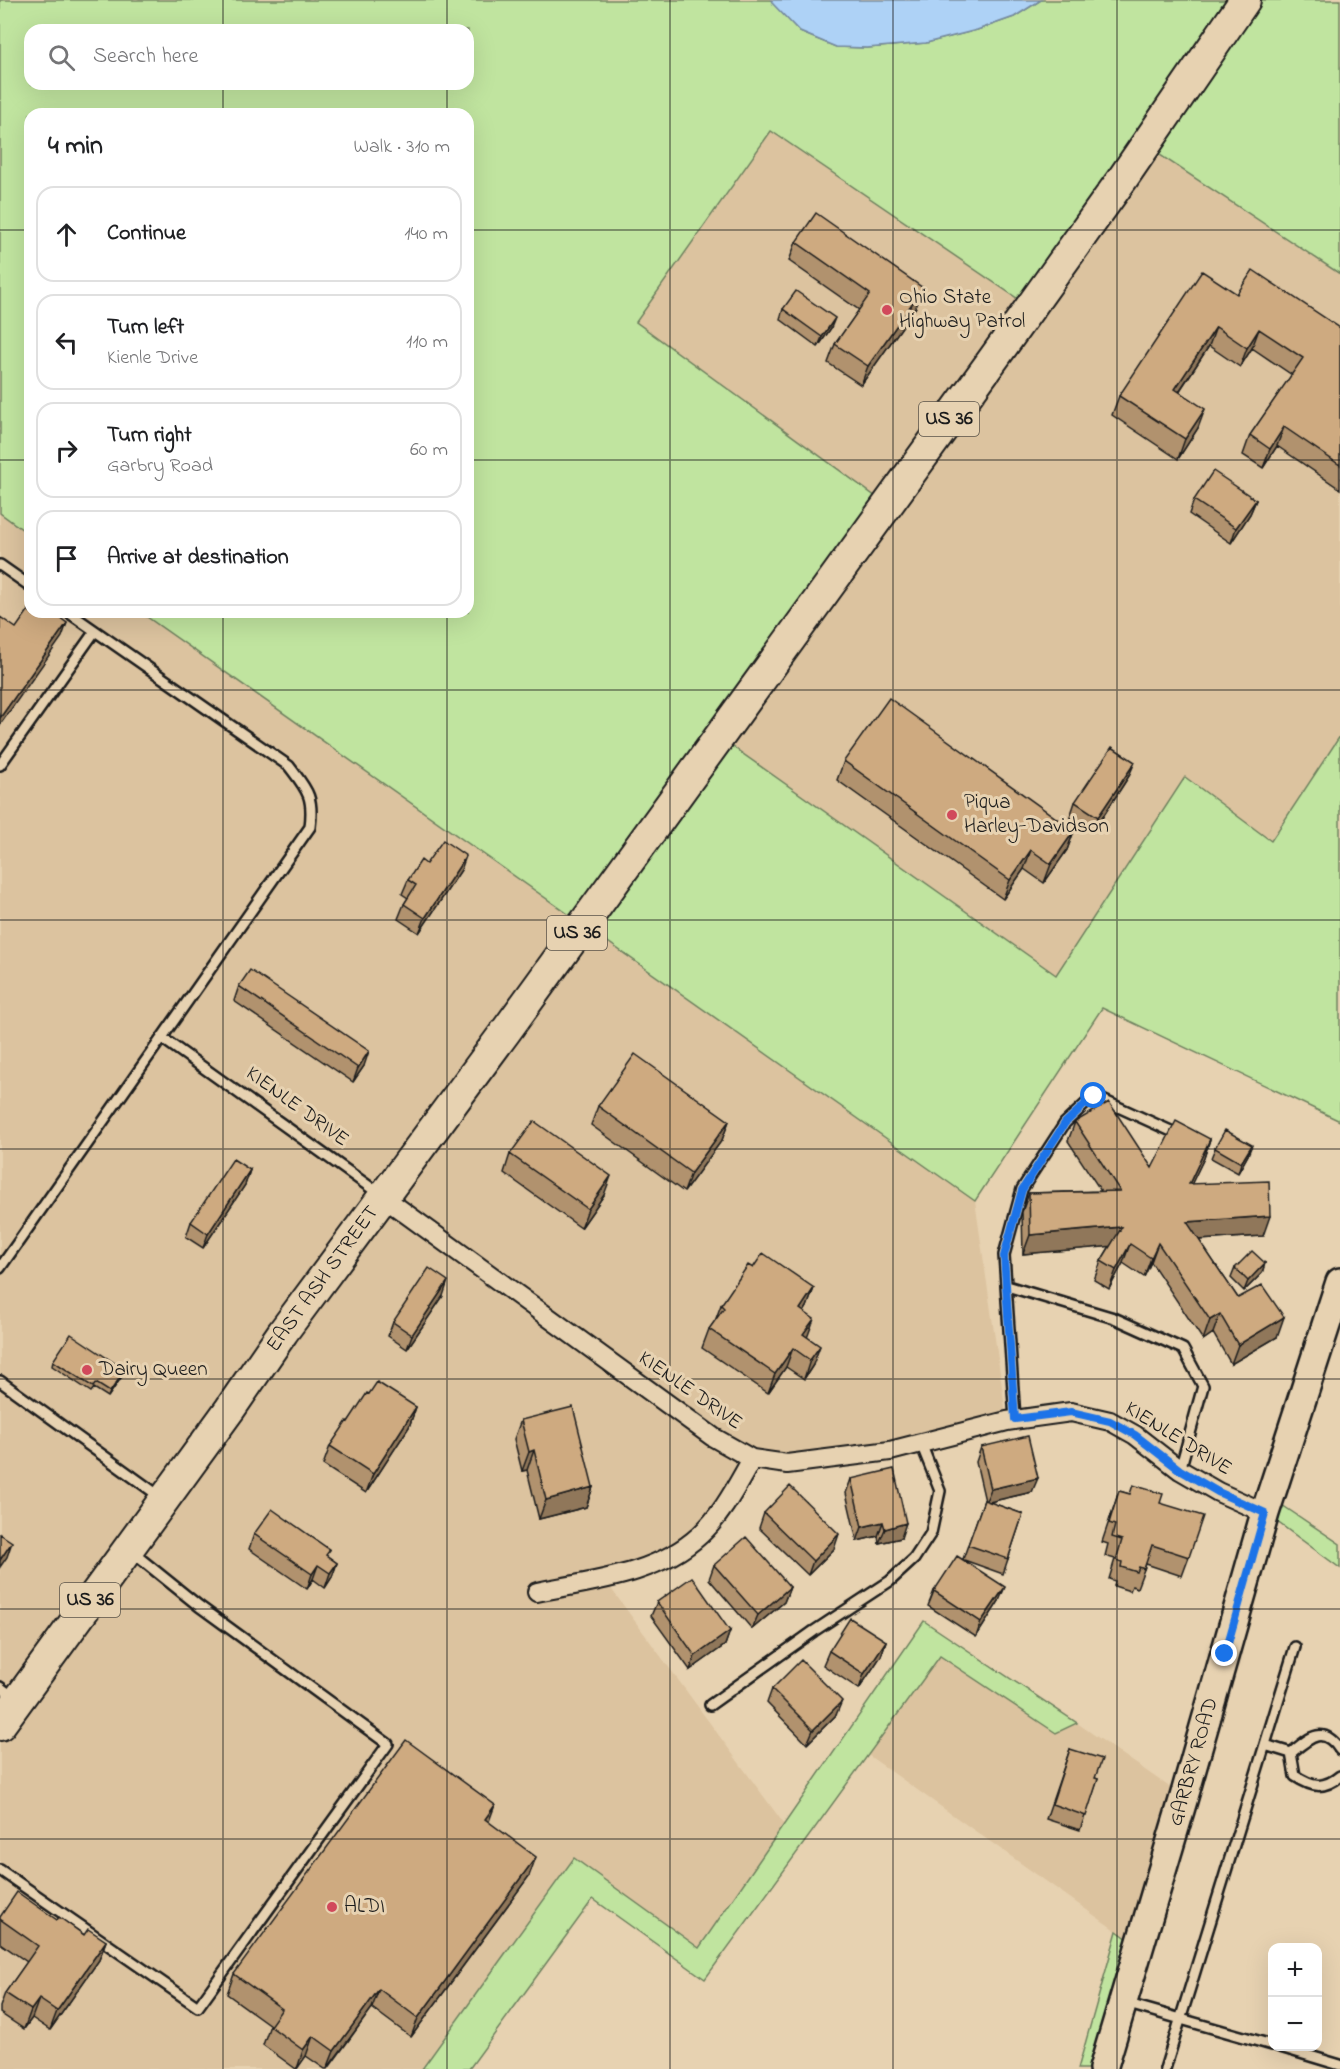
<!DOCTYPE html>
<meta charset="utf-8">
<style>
body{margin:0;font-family:"Indie Flower",sans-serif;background:#f6f6f6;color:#202124}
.controls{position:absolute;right:18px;bottom:18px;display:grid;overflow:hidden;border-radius:12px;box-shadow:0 6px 24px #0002}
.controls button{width:54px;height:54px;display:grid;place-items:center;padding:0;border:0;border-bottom:2px solid #e0e0e0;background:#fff;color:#202124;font:30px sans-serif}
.stop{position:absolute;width:18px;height:18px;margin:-14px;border:4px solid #1a73e8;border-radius:50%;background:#fff}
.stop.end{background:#1a73e8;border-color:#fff;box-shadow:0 2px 6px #0008}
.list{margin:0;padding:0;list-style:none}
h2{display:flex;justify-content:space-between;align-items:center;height:78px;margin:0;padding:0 24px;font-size:26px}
h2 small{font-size:20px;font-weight:400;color:#757577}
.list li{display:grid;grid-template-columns:39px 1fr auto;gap:18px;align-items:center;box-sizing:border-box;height:96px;margin:0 12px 12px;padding:0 12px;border:2px solid #e0e0e0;border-radius:18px}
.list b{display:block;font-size:22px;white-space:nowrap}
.list p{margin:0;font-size:20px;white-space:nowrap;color:#757577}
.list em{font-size:20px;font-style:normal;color:#757577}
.icon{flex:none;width:33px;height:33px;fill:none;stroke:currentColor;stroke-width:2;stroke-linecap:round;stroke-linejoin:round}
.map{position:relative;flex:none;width:1340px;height:2069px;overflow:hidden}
.search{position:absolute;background:#fff;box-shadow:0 6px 24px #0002;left:24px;top:24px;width:450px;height:66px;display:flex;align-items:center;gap:15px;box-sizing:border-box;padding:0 21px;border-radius:18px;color:#757577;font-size:22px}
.panel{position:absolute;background:#fff;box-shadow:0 6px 24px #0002;left:24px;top:108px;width:450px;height:510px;border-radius:18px}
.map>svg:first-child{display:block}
.built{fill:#dcc39f}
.green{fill:#c0e49f;stroke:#6e805e;stroke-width:1.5;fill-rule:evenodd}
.water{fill:#aed2f6;stroke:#74899f;stroke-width:1.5}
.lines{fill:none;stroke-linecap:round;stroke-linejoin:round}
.lane-casing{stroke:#1c1c1c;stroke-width:14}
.street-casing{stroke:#1c1c1c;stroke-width:22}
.secondary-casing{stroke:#1c1c1c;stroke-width:32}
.primary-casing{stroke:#1c1c1c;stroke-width:34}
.lane{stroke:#e7d2b1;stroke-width:9}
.street{stroke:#e7d2b1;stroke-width:18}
.secondary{stroke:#e7d2b1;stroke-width:27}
.primary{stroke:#e7d2b1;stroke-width:30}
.wall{fill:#b1926e;stroke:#1c1c1c;stroke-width:1.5}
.shaded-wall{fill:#90775a;stroke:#1c1c1c;stroke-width:1.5}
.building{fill:#ceaa80;stroke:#1c1c1c;stroke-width:1.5}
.route{stroke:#1a73e8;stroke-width:8}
.grid{fill:none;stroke:#1c1c1c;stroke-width:1.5;stroke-opacity:0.55}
.poi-dot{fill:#d1495b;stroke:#e7d2b1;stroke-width:2}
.labels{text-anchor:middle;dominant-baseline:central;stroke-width:6;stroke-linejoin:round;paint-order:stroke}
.shield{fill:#e7d2b1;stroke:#595349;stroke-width:1.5}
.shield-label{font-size:20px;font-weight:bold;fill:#1c1c1c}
.poi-label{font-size:21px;fill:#1c1c1c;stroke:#e7d2b1;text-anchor:start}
.street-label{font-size:21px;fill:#1c1c1c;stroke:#e7d2b1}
</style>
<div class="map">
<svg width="1340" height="2069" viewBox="0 0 1340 2069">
<rect width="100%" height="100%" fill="#e7d2b1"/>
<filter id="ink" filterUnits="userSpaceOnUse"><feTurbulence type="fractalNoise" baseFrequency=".0167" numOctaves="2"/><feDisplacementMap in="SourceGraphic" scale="12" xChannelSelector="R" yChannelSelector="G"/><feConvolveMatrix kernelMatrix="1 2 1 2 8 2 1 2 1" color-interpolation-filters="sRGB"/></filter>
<g filter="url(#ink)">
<!-- built -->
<path class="built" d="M771 131 1030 307 1145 145 1340 274V736L1271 841 1185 778 1056 976 719 737 636 322Z
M0 513 30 535V612H140L975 1201 1007 1421 920 1441 752 1459 700 1535 604 1579 784 1824 698 1949 574 1858 422 2069H0Z
M940 1656 1056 1732 1077 1723 1184 1797 1139 1947 868 1755Z"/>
<!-- green -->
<path class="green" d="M0 0H771L774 4 800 32 836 47 867 48 926 43 977 30 1014 17 1041 0H1340V274L1145 145 1030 307 771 131 636 322 887 505 719 737 1056 975 1185 777 1271 841 1340 736V1121L1102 1008 975 1201 140 612H468V114H30V535L0 513ZM30 30H468V84H30Z
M1270 1497 1340 1544V1568L1265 1513Z
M924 1621 1077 1723 1056 1733 940 1656 705 1979 593 1899 469 2069H422L574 1858 699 1948Z
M1117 1931 1139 1947 1103 2069H1078Z"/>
<!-- water -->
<path class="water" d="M771 0H1041L1014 17 977 30 926 43 867 48 836 47 800 32 773 4Z"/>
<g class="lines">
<!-- lane casing -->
<g class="lane-casing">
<path id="lane" d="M0 565 30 586
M0 765 95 631
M162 1038 381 1195
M0 1268 310 827C314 796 307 790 289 766L68 612
M1007 1286 1114 1318 1183 1349 1203 1386 1180 1470
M0 1381 162 1498
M1015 1419 1004 1255 1022 1189 1065 1123 1094 1096 1182 1136
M0 1687 16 1699
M710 1705 814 1631 890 1581 914 1559 931 1533 940 1491 920 1441
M1265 1745 1291 1753
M1291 1753 1295 1776C1312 1787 1323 1790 1340 1776
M1291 1753C1309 1738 1323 1724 1340 1750
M0 1870 198 2007 388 1744 199 1606 132 1552
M1125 2003 1272 2045
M1277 2046 1340 2065
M1165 2069 1295 1647"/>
</g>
<!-- street casing -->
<g class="street-casing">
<path id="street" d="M383 1197 713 1437 752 1459 787 1464 890 1451 1007 1421 1071 1412 1110 1421 1135 1435 1180 1470 1218 1492 1265 1513
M537 1592C592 1581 657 1575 700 1535 723 1514 737 1485 752 1459"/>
</g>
<!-- secondary casing -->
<g class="secondary-casing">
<path id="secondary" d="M1103 2069 1184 1797 1265 1513 1340 1282"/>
</g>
<!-- primary casing -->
<g class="primary-casing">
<path id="primary" d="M0 1725 230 1409 283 1332 506 1031 994 358 1123 178 1245 0"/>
</g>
<!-- lane -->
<use href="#lane" class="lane"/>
<!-- street -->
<use href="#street" class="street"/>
<!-- secondary -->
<use href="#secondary" class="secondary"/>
<!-- primary -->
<use href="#primary" class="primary"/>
</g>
<!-- wall -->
<path class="wall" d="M796 242 923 288 916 307 861 385 828 363 835 344 859 310 789 261Z
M1237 294 1340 328V489L1277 446 1263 468 1243 455 1250 435 1292 375 1252 348 1240 367 1209 346 1179 392 1198 428 1178 459 1112 415 1119 396Z
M783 309 831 328 818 347 780 319Z
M1194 500H1256L1250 514 1231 543 1189 514Z
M844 761 1074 831 1067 850 1044 883 1024 869 1003 899 837 780Z
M1129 776 1093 832 1070 817 1075 802Z
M426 864 461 870 419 933 398 919 404 904 408 898 402 894 408 880Z
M239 986 364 1066 353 1082 234 1001Z
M598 1106 729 1121 722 1140 684 1192 591 1125Z
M1075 1122 1152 1168 1210 1139 1204 1158 1191 1184 1263 1236 1199 1240 1238 1298 1277 1337 1231 1364 1213 1333 1203 1340 1151 1262 1144 1277 1123 1263 1109 1289 1094 1280 1101 1261 1110 1246 1023 1254 1022 1212 1029 1193 1101 1191 1068 1141Z
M1215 1148 1248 1155 1238 1173 1211 1158Z
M510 1154 604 1195 581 1228 504 1173Z
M250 1170 245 1185 203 1248 186 1237 191 1222Z
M1265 1263 1262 1273 1244 1291 1231 1278 1235 1268Z
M753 1268 814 1288 807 1307 804 1312 807 1337 813 1365 804 1379 786 1367 768 1393 702 1348 709 1329 715 1321 721 1305Z
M443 1296 407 1349 388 1336 393 1322Z
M53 1361 125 1370 123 1375 108 1397 94 1388 91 1392 52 1366Z
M369 1394 416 1407 409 1427 366 1493 323 1465 330 1446Z
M521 1420 593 1487 586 1507 539 1519 527 1470 522 1471 514 1439Z
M981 1447 1032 1492 989 1502 1023 1514 1003 1574 964 1560 999 1601 976 1637 928 1606 934 1591 963 1559 984 1500 985 1501 976 1462Z
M851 1479 901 1538 879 1543 878 1536 857 1541 846 1493Z
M1119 1491 1160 1503 1189 1557 1182 1576 1146 1564 1137 1588 1132 1586 1130 1591 1114 1586 1115 1581 1109 1579 1115 1559 1105 1556 1108 1544 1102 1542Z
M764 1513 834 1549 808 1575 759 1528Z
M254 1534 327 1556 337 1563 332 1577 325 1588 313 1579 307 1589 249 1549Z
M714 1565 790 1587 784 1602 752 1629 709 1579Z
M657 1602 730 1631 725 1645 690 1670 651 1616Z
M886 1641 881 1656 859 1689 823 1665 829 1651Z
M772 1689 836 1715 807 1744 767 1703Z
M1070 1749 1095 1778 1098 1779 1080 1830 1046 1819Z
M489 1822 529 1876 411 2037 372 2008 328 2069H325L306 2056 296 2069 263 2045 270 2025 227 1994 234 1974Z
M0 1917 57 1920 84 1935 106 1941 99 1960 50 2030 32 2018 24 2029 0 2013V2007L5 1993 27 1962 0 1943Z"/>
<!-- shaded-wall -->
<path class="shaded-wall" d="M923 288 916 307 861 385 868 366Z
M835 318 831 328 818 347 822 337Z
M1216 327 1209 346 1168 408 1175 389Z
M1259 329 1252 348 1240 367 1247 348Z
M1205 409 1198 428 1178 459 1185 439Z
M1284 427 1277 446 1263 468 1270 449Z
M1256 500 1250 514 1231 543 1236 528Z
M67 623 62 637 0 725V718Z
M1135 762 1129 776 1093 832 1098 817Z
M1074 831 1067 850 1044 883 1051 864Z
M1031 850 1024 869 1003 899 1010 880Z
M466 856 461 870 419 933 425 918Z
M369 1051 364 1066 353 1082 358 1068Z
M729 1121 722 1140 684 1192 691 1173Z
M1210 1139 1204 1158 1182 1204 1189 1184Z
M1252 1145 1248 1155 1238 1173 1241 1163Z
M250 1170 245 1185 203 1248 208 1234Z
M611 1176 604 1195 581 1228 588 1209Z
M1270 1216 1263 1236 1181 1241 1187 1222Z
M1122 1227 1115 1246 1023 1254 1030 1235Z
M1158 1243 1151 1262 1144 1277 1151 1258Z
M1130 1244 1123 1263 1109 1289 1116 1270Z
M1265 1263 1262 1273 1244 1291 1248 1281Z
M448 1281 443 1296 407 1349 412 1335Z
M814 1288 807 1307 793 1328 800 1309Z
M1220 1314 1213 1333 1203 1340 1210 1320Z
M1284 1317 1277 1337 1231 1364 1238 1345Z
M814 1319 807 1338 803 1334Z
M820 1346 813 1365 804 1379 810 1360Z
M793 1348 786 1367 768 1393 775 1374Z
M125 1370 123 1375 108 1397 110 1392Z
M416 1407 409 1427 366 1493 373 1474Z
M534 1450 527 1470 522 1471 529 1452Z
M1038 1478 1032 1492 985 1503 991 1489Z
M593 1487 586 1507 539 1519 546 1500Z
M883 1522 878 1536 857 1541 862 1527Z
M906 1523 901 1538 879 1543 885 1529Z
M839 1534 834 1549 808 1575 813 1561Z
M12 1542 7 1557 0 1567V1560Z
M337 1563 332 1577 325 1588 330 1573Z
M318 1565 313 1579 307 1589 312 1574Z
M790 1587 784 1602 752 1629 758 1615Z
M1005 1587 999 1601 976 1637 981 1622Z
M730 1631 725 1645 690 1670 695 1656Z
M886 1641 881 1656 859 1689 864 1674Z
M842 1701 836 1715 807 1744 813 1730Z
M495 1805 488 1824 485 1819Z
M536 1857 529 1876 411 2037 418 2018Z
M106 1941 99 1960 50 2030 57 2011Z
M379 1989 372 2008 327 2069 334 2051Z
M39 1999 32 2018 24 2029 31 2010Z
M313 2036 306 2056 297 2069 303 2050Z"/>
<!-- building -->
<path class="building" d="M816 213 923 288 868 366 835 344 870 294 796 242Z
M1253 270 1340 328V465L1284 427 1270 449 1250 435 1303 358 1259 329 1247 348 1216 327 1175 389 1205 409 1185 439 1119 396 1202 271 1237 294Z
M796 291 835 318 822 337 783 309Z
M1213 471 1256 500 1236 528 1194 500Z
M30 608V612H52L67 623 0 718V617L16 628Z
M889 698 1074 831 1051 864 1031 850 1010 880 844 761Z
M1112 747 1135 762 1098 817 1075 802Z
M443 840 466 856 425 918 404 904 416 885 408 880 421 860 426 864Z
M250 970 369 1051 358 1068 239 986Z
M635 1054 729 1121 691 1173 598 1106Z
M1109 1102 1152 1168 1176 1121 1210 1139 1189 1184 1269 1181 1270 1216 1187 1222 1238 1298 1262 1285 1284 1317 1238 1345 1220 1314 1210 1320 1158 1243 1151 1258 1130 1244 1116 1270 1101 1261 1122 1227 1030 1235 1029 1193 1120 1191 1075 1122Z
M534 1121 611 1176 588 1209 510 1154Z
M1225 1130 1252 1145 1241 1163 1215 1148Z
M233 1159 250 1170 208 1234 191 1222Z
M1252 1251 1265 1263 1248 1281 1235 1268Z
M763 1253 814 1288 800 1309 814 1319 803 1334 820 1346 810 1360 793 1348 775 1374 709 1329 724 1308 721 1305 748 1265 753 1268Z
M429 1268 448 1281 412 1335 393 1322Z
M71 1334 125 1370 110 1392 96 1383 93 1387 53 1361Z
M377 1382 416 1407 373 1474 330 1446 347 1421 348 1422 367 1393 369 1394Z
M573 1407 593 1487 546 1500 534 1450 529 1452 521 1420Z
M1028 1436 1038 1478 991 1489 981 1447Z
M894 1469 906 1523 885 1529 883 1522 862 1527 851 1479Z
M1133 1485 1163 1494 1160 1503 1203 1516 1189 1557 1152 1545 1144 1569 1139 1567 1137 1572 1121 1567 1122 1562 1116 1560 1122 1540 1112 1537 1115 1525 1109 1523 1119 1491 1130 1494Z
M790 1486 839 1534 813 1561 764 1513Z
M984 1500 1023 1514 1008 1559 968 1545Z
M272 1509 330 1550 326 1555 337 1563 330 1573 318 1565 312 1574 254 1534Z
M0 1534 12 1542 0 1560Z
M746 1537 790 1587 758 1615 714 1565Z
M957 1556 1005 1587 981 1622 934 1591Z
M692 1577 730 1631 695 1656 657 1602Z
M850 1618 886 1641 864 1674 829 1651Z
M801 1660 842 1701 813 1730 772 1689Z
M406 1740 495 1805 485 1819 536 1857 418 2018 379 1989 334 2051 313 2036 303 2050 270 2026 282 2009 234 1974Z
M1070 1749 1102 1759 1095 1778 1098 1779 1086 1816 1052 1804Z
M17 1892 57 1920 59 1917 84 1935 88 1929 106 1941 57 2011 39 1999 31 2010 5 1993 38 1946 0 1919V1917Z"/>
</g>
<g class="lines" filter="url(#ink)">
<!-- route -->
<path class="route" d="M1094 1096 1065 1123 1022 1190 1004 1256 1015 1419 1071 1412 1110 1421 1135 1435 1180 1470 1218 1492 1265 1513 1225 1654"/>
</g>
<!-- grid -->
<path class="grid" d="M223 0V30M447 0V30M670 0V2069M893 0V2069M1117 0V2069M223 84V114M447 84V114M0 230H30M468 230H1340M0 460H30M468 460H1340M223 612V2069M447 612V2069M0 690H1340M0 920H1340M0 1149H1340M0 1379H1340M0 1609H1340M0 1839H1340"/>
<!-- markers -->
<g class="poi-dot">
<circle cx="887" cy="310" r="6"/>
<circle cx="952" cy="815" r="6"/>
<circle cx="87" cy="1370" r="6"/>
<circle cx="332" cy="1907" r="6"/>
</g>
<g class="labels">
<!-- shield labels -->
<g class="shield">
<rect x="919" y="402" width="60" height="34" rx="4.5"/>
<rect x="547" y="916" width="60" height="34" rx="4.5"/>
<rect x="60" y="1583" width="60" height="34" rx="4.5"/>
</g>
<g class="shield-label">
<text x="949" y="419">US 36</text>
<text x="577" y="933">US 36</text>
<text x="90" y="1600">US 36</text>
</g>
<!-- poi labels -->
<g class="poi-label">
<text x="899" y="298">Ohio State<tspan x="899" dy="24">Highway Patrol</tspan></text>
<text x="964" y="803">Piqua<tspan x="964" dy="24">Harley-Davidson</tspan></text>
<text x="99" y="1370">Dairy Queen</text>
<text x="344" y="1907">ALDI</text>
</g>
<!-- street labels -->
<g class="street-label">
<text transform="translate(297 1107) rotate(36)">KIENLE DRIVE</text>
<text transform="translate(323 1279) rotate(-54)">EAST ASH STREET</text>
<text transform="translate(690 1391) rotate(35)">KIENLE DRIVE</text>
<text transform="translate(1178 1439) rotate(32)">KIENLE DRIVE</text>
<text transform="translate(1194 1762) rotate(-74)">GARBRY ROAD</text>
</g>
</g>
</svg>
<div class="controls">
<button>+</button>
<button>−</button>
</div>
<div class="stop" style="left:1094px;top:1096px"></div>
<div class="stop end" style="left:1225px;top:1654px"></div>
<div class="search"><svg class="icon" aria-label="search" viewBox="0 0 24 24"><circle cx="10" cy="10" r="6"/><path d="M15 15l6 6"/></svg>Search here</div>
<section class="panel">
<h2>4 min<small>Walk · 310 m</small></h2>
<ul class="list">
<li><svg class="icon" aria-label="ahead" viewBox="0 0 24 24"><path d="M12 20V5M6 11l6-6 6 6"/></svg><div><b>Continue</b></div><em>140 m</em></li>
<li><svg class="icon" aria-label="left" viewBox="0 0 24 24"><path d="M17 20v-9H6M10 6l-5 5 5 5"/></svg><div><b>Turn left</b><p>Kienle Drive</p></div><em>110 m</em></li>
<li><svg class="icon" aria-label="right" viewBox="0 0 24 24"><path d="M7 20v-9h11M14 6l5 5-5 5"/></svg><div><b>Turn right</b><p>Garbry Road</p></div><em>60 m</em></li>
<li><svg class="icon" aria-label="arrive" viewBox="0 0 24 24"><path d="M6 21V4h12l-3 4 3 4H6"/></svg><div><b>Arrive at destination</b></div></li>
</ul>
</section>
</div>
